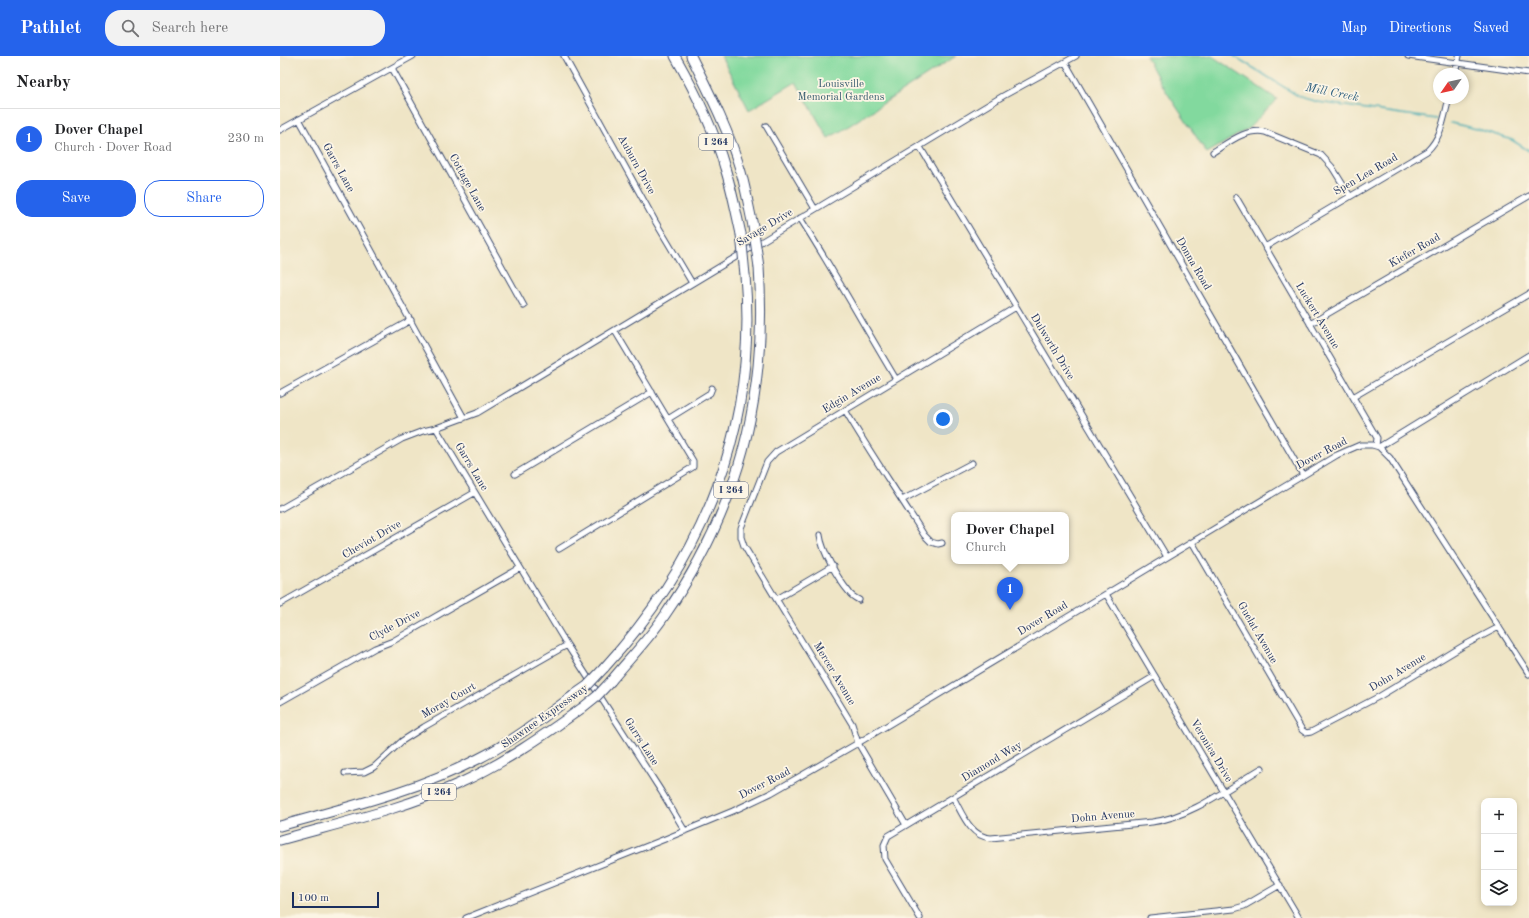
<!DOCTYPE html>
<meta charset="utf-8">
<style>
body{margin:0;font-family:"Old Standard TT",serif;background:#f2f2f2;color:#202124}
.controls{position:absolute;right:12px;bottom:12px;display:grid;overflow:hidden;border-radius:8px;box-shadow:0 2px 6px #0003}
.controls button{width:36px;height:36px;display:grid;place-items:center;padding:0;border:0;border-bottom:1px solid #e0e0e0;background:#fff;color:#202124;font:20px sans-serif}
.compass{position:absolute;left:1153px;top:12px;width:36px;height:36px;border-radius:50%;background:#fff;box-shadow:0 2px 6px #0003;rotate:236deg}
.scale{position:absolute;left:12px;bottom:10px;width:87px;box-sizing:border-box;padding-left:4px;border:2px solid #1b2f5e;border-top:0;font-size:11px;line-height:14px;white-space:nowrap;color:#1b2f5e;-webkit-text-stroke:3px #fcf5e5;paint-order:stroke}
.you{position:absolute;left:663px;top:363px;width:14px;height:14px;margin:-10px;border:3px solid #fff;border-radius:50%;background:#1a73e8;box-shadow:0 0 0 6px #1a73e833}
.badge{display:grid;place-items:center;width:26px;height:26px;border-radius:50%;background:#2563eb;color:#fff;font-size:13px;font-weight:700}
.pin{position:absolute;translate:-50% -33px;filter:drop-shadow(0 1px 2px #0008)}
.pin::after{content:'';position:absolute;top:21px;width:14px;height:12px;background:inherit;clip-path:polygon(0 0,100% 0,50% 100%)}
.popup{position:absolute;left:671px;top:456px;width:118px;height:52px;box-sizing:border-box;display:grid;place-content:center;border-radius:8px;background:#fff;filter:drop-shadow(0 1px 3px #0005);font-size:13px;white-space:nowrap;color:#757577}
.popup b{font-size:15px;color:#202124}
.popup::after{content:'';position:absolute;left:50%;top:100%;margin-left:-8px;border:8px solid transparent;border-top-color:#fff}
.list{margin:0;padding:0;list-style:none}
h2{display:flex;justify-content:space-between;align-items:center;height:52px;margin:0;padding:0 16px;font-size:17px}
h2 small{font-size:13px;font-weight:400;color:#757577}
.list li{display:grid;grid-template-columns:26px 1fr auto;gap:12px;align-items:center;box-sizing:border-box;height:60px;padding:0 16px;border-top:1px solid #e0e0e0}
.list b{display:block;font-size:15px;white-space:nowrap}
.list p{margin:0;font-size:13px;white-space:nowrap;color:#757577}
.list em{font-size:13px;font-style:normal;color:#757577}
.actions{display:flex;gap:8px;padding:12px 16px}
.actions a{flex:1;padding:9px 0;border:1px solid #2563eb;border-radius:16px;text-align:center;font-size:14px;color:#2563eb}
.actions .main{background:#2563eb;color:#fff}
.icon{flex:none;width:22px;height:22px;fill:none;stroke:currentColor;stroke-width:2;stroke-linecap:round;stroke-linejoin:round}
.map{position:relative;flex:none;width:1249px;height:862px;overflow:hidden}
header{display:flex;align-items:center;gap:24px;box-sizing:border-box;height:56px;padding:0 20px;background:#2563eb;color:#fff}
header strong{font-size:19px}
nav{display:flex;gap:22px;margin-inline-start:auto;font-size:14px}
.search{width:280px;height:36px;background:#f2f2f2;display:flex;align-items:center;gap:10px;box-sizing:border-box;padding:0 14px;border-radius:16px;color:#757577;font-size:15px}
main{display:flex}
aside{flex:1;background:#fff}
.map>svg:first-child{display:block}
.green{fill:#82d99e;stroke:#4e847e}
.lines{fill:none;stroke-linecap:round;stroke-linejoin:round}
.stream{stroke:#39aab4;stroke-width:1.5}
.minor-casing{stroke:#3b4a6e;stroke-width:7}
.motorway-casing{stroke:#3b4a6e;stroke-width:11}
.minor{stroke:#fff;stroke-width:5}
.motorway{stroke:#fff;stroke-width:9}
.motorway-bridge-casing{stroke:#3b4a6e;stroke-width:11;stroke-linecap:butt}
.motorway-bridge{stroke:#fff;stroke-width:9}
.labels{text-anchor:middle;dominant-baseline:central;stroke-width:3.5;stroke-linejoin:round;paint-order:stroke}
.shield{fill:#fcf5e5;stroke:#5e6a86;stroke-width:1}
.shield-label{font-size:10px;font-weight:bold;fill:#1b2f5e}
.park-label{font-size:11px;fill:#355a6e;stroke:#fcf5e5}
.street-label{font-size:11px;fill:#1b2f5e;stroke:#fcf5e5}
.water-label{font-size:12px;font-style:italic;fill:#265a7c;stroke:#fcf5e5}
</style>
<header>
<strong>Pathlet</strong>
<div class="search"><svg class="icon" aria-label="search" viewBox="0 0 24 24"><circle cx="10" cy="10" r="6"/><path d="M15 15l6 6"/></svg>Search here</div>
<nav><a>Map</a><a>Directions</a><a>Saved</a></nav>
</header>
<main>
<aside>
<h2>Nearby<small></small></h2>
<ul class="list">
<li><span class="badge">1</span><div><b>Dover Chapel</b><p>Church · Dover Road</p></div><em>230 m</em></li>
</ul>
<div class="actions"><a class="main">Save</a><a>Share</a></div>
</aside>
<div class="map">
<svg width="1249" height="862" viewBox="0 0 1249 862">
<rect width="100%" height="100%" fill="#fcf5e5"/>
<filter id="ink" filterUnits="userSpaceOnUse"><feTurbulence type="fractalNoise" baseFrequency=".025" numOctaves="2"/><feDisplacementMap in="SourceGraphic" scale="8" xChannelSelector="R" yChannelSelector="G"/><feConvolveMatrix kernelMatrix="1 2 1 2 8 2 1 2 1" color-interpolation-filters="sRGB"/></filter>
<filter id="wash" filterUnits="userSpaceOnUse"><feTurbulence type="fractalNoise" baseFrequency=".012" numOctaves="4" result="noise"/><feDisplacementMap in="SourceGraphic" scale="16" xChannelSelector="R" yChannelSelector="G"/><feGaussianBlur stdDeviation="0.9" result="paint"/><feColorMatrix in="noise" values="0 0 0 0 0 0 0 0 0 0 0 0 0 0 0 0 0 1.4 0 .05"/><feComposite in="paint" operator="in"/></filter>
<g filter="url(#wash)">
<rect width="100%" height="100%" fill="#efe5c6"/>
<!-- green -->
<path class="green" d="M441 0H676L561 75 548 82 516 26 469 54Z
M866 0H932L997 43 969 72 927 97 880 26Z"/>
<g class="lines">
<!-- stream -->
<path class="stream" d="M954 0 1020 41 1038 46 1156 63
M1171 67 1201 74 1232 84 1249 95"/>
</g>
</g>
<g filter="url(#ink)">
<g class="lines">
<!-- minor casing -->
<g class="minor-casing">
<path id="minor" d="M284 0 375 165 412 227
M1128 0 1249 17
M785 6 1023 419
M112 12 244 250
M1175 18 1179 0
M19 63 184 362
M486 70 535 153
M0 74 133 0
M640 91 887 501
M933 96C948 87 966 72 985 76L1041 99 1052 111 1070 140
M956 141 1097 382 1096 390
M520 162C554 215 584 270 616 323
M985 191 1147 95C1162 81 1164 61 1169 42
M1030 268 1249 140
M0 337 131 264
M1073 341 1249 238
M565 354C590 397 618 437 644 479L651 486 658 488 662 487
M388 363 430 337 432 332
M156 372 287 589 381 735 405 775
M1099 391 1249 299
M235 418 372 336
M622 444 692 407
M0 453 122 383 143 375 156 372 197 357 723 40 796 0
M540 479C542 495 558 523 569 536 571 540 575 542 579 544
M912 486 1022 674 1026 677 1031 676 1100 640 1183 590 1219 571
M279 493 413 411V405L335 275
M826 538 1019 862
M497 543 553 510
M0 548 194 437
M0 646 95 592 113 585 240 512
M65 717 84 716 94 711 122 685 144 671 287 589
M673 741C682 757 690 781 711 782L872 766C911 761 948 732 982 712
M626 769 578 687 572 668 464 490 461 481V472L487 406 496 396 736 251
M186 862 385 783 453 755 491 737 578 687 1057 399 1080 389H1092L1099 391 1110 402 1249 618
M640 862 605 803 604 789 608 780 875 620
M870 862 954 853 964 850 1000 829"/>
</g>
<!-- motorway casing -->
<g class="motorway-casing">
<path id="motorway" d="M395 0C415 35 434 73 445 112 452 134 456 156 461 178
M411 0C430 38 449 75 461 116 466 134 469 152 473 170
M324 612C425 502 478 369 465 219
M331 625C349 603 369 583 385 559 459 452 488 341 479 211
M0 770C67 751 136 735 198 703 233 685 263 662 294 639
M0 784C60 767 123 753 180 727 224 707 263 680 302 652"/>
</g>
<!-- minor -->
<use href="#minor" class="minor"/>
<!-- motorway -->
<use href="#motorway" class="motorway"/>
<!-- motorway-bridge casing -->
<g class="motorway-bridge-casing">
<path id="motorway-bridge" d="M473 170 479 211
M461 178 465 219
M294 639 307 630 324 612
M302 652 317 640 331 625"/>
</g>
<!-- motorway-bridge -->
<use href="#motorway-bridge" class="motorway-bridge"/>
</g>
</g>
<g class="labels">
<!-- shield labels -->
<g class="shield">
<rect x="419" y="78" width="34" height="16" rx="3"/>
<rect x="434" y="426" width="34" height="16" rx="3"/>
<rect x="142" y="728" width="34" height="16" rx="3"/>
</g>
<g class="shield-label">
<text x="436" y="86">I 264</text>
<text x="451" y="434">I 264</text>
<text x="159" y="736">I 264</text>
</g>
<!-- park labels -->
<g class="park-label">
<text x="561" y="28">Louisville<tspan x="561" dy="13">Memorial Gardens</tspan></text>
</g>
<!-- street labels -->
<g class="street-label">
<text transform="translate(356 109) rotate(61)">Auburn Drive</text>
<text transform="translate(58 112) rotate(61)">Garrs Lane</text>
<text transform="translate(1086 119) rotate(-30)">Spen Lea Road</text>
<text transform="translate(187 127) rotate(61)">Cottage Lane</text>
<text transform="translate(485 172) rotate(-31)">Savage Drive</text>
<text transform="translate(1135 195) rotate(-30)">Kiefer Road</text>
<text transform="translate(913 208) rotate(60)">Donna Road</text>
<text transform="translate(1037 260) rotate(59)">Luckert Avenue</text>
<text transform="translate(772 291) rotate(59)">Dulworth Drive</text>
<text transform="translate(572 338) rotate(-31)">Edgin Avenue</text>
<text transform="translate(1042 398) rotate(-28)">Dover Road</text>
<text transform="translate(191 411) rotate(59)">Garrs Lane</text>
<text transform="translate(92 484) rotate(-30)">Cheviot Drive</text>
<text transform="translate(763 563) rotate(-31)">Dover Road</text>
<text transform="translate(115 570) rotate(-28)">Clyde Drive</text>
<text transform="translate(977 577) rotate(60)">Guelat Avenue</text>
<text transform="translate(1118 617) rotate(-31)">Dohn Avenue</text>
<text transform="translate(554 618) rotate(59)">Mercer Avenue</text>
<text transform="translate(169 645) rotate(-30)">Moray Court</text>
<text transform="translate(265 661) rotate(-35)">Shawnee Expressway</text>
<text transform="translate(361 686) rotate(57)">Garrs Lane</text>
<text transform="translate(931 695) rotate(59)">Veronica Drive</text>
<text transform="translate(712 706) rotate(-31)">Diamond Way</text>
<text transform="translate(485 728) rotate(-27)">Dover Road</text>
<text transform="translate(823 761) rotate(-5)">Dohn Avenue</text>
</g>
<!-- water labels -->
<g class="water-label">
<text transform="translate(1052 37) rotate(11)">Mill Creek</text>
</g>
</g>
</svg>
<div class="controls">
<button>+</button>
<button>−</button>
<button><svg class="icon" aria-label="layers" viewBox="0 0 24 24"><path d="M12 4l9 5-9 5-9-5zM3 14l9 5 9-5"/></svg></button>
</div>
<svg class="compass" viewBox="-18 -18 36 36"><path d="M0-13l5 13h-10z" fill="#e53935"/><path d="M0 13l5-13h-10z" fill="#757577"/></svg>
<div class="scale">100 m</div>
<div class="you"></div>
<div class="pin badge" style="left:730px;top:554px">1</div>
<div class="popup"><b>Dover Chapel</b>Church</div>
</div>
</main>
